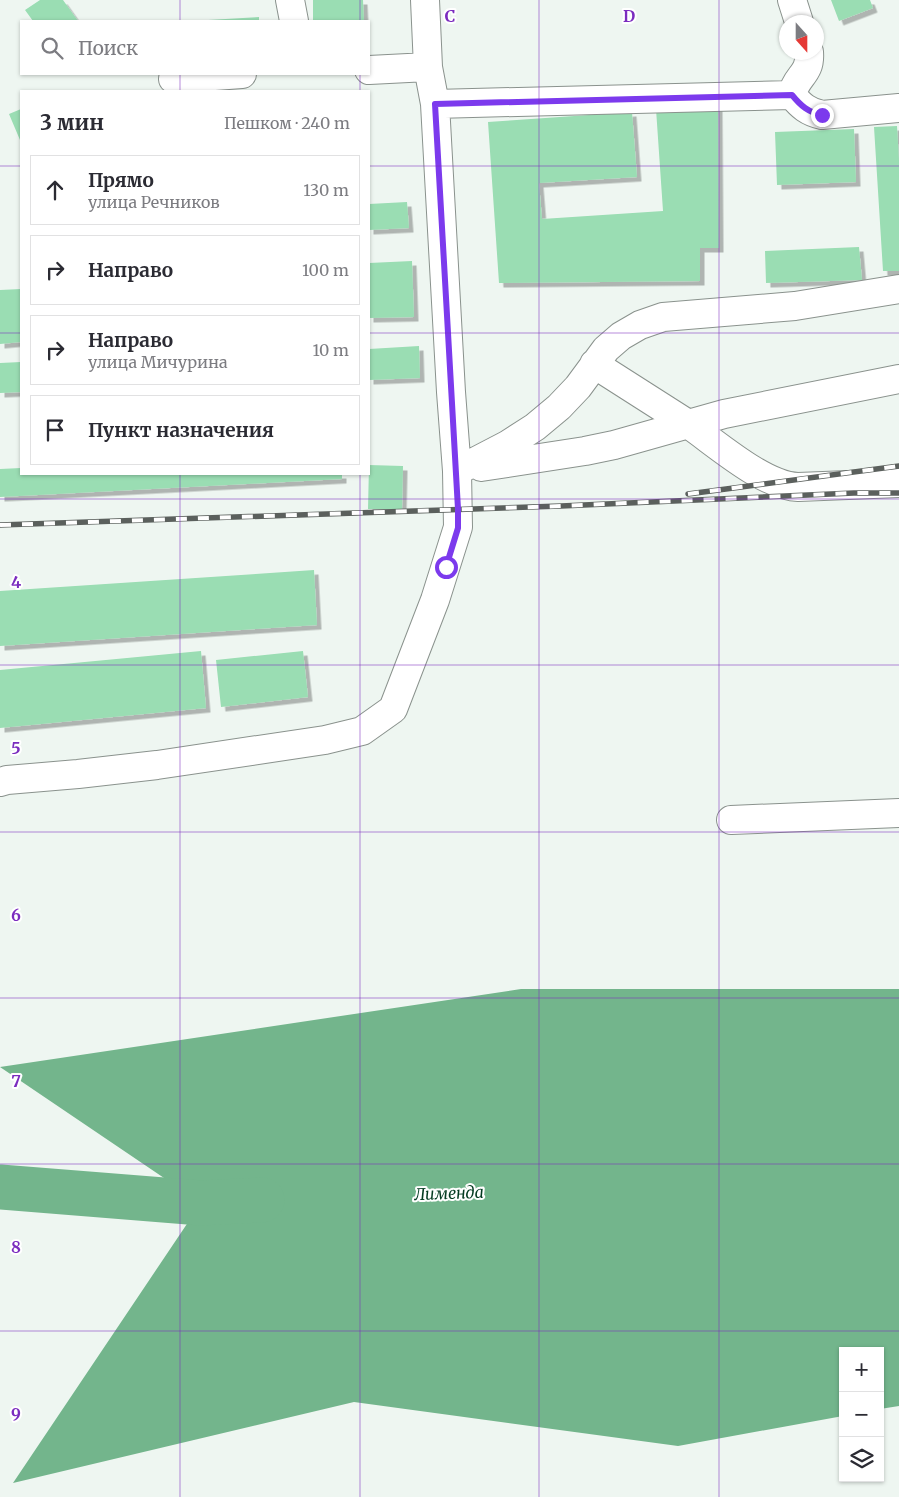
<!DOCTYPE html>
<html lang="ru">
<meta charset="utf-8">
<style>
body{margin:0;font-family:Merriweather,serif;background:#f2f2f3;color:#2b2b33}
.controls{position:absolute;right:15px;bottom:15px;display:grid;overflow:hidden;border-radius:0px;box-shadow:0 1px 4px #0004}
.controls button{width:45px;height:45px;display:grid;place-items:center;padding:0;border:0;border-bottom:1px solid #e1e1e2;background:#fff;color:#2b2b33;font:25px sans-serif}
.compass{position:absolute;left:779px;top:15px;width:45px;height:45px;border-radius:50%;background:#fff;box-shadow:0 1px 4px #0004;rotate:159deg}
.stop{position:absolute;width:15px;height:15px;margin:-11px;border:4px solid #7c3aed;border-radius:50%;background:#fff}
.stop.end{background:#7c3aed;border-color:#fff;box-shadow:0 1px 5px #0008}
.list{margin:0;padding:0;list-style:none}
h2{display:flex;justify-content:space-between;align-items:center;height:65px;margin:0;padding:0 20px;font-size:21px}
h2 small{font-size:16px;font-weight:400;color:#7c7c81}
.list li{display:grid;grid-template-columns:32px 1fr auto;gap:15px;align-items:center;box-sizing:border-box;height:70px;margin:0 10px 10px;padding:0 10px;border:1px solid #e1e1e2;border-radius:0px}
.list b{display:block;font-size:19px;white-space:nowrap}
.list p{margin:0;font-size:16px;white-space:nowrap;color:#7c7c81}
.list em{font-size:16px;font-style:normal;color:#7c7c81}
.icon{flex:none;width:28px;height:28px;fill:none;stroke:currentColor;stroke-width:2;stroke-linecap:round;stroke-linejoin:round}
.map{position:relative;flex:none;width:899px;height:1497px;overflow:hidden}
.search{position:absolute;background:#fff;box-shadow:0 1px 4px #0004;left:20px;top:20px;width:350px;height:55px;display:flex;align-items:center;gap:12px;box-sizing:border-box;padding:0 18px;border-radius:0px;color:#7c7c81;font-size:19px}
.panel{position:absolute;background:#fff;box-shadow:0 1px 4px #0004;left:20px;top:90px;width:350px;height:385px;border-radius:0px}
.map>svg:first-child{display:block}
.water{fill:#73b58c}
.lines{fill:none;stroke-linecap:round;stroke-linejoin:round}
.river{stroke:#73b58c;stroke-width:45}
.building{fill:#9addb3;filter:url(#shadow)}
.minor-casing{stroke:#8a928d;stroke-width:30}
.minor{stroke:#fff;stroke-width:28}
.rail-casing{stroke:#5b605d;stroke-width:5.5}
.rail{stroke:#fff;stroke-width:4;stroke-dasharray:11;stroke-linecap:butt}
.route{stroke:#7c3aed;stroke-width:6}
.grid{fill:none;stroke:#7b2cbf;stroke-width:1;stroke-opacity:0.55}
.labels{text-anchor:middle;dominant-baseline:central;stroke-width:4;stroke-linejoin:round;paint-order:stroke}
.water-label{font-size:16px;font-style:italic;fill:#043b21;stroke:#fff}
.grid-label{font-size:16px;text-anchor:middle;font-weight:bold;fill:#7b2cbf;stroke:#fff;stroke-width:4;stroke-linejoin:round;paint-order:stroke}
</style>
<div class="map">
<svg width="899" height="1497" viewBox="0 0 899 1497">
<defs>
<filter id="shadow"><feDropShadow dx="4.5" dy="4.5" stdDeviation="0" flood-color="#0004"/></filter>
</defs>
<rect width="100%" height="100%" fill="#eef6f1"/>
<!-- water -->
<path class="water" d="M521 989H899V1406L880 1409V1351H843V1416L678 1446 354 1402 13 1483 201 1203 0 1067Z"/>
<g class="lines">
<!-- river -->
<path class="river" d="M0 1187 201 1203 262 1200"/>
</g>
<!-- building -->
<path class="building" d="M40 0H63L78 21H33L25 10Z
M313 0H363L364 21H313Z
M831 0H870L873 8 839 21Z
M259 17V21H208V20Z
M718 106 719 248H700V281L499 283 488 122 632 112 637 177 539 183 542 219 663 211 656 109Z
M21 109V139L20 140 9 114Z
M897 126 899 161V271H883L874 127Z
M854 129 856 182 777 185 775 132Z
M407 202 409 228 369 230V204Z
M859 247 862 280 766 283 765 251Z
M412 261 414 317 369 318V263Z
M21 289V342L0 344V290Z
M419 346 420 378 369 380V349Z
M21 362V392L0 393V363Z
M369 465 403 466 402 509H368Z
M21 468V474H342V479L0 497V469Z
M314 570 317 625 0 646V591Z
M201 651 206 708 0 728V670Z
M303 651 308 697 221 707 216 660Z"/>
<g class="lines">
<!-- minor casing -->
<g class="minor-casing">
<path id="minor" d="M290 0 294 21
M792 0 799 22
M369 70 428 67
M173 79 242 74
M792 95C801 106 808 112 822 115L899 108
M792 95C796 75 811 75 809 52
M435 104 792 95
M594 364C625 384 657 404 688 424 717 444 764 486 798 487L899 483
M481 467 585 451 614 445 724 414 899 379
M457 471 507 445 535 427 559 407 578 387 606 349 621 336 640 325 663 317 795 306 899 289
M0 782 7 780 78 774 157 765 325 740 362 731 393 709 435 600 458 527 457 471 451 392 435 104 428 67 425 0
M731 820 899 813"/>
</g>
<!-- minor -->
<use href="#minor" class="minor"/>
<!-- rail casing -->
<g class="rail-casing">
<path id="rail" d="M688 494 899 466
M0 525 561 506 854 493H899"/>
</g>
<!-- rail -->
<use href="#rail" class="rail"/>
</g>
<g class="lines">
<!-- route -->
<path class="route" d="M446 567 458 528V509L435 104 792 95C801 106 808 112 822 115"/>
</g>
<!-- grid -->
<path class="grid" d="M180 0V21M360 0V21M539 0V1497M719 0V1497M180 74V91M360 74V91M0 166H21M369 166H899M0 333H21M369 333H899M180 474V1497M360 474V1497M0 499H899M0 665H899M0 832H899M0 998H899M0 1164H899M0 1331H899"/>
<g class="labels">
<!-- water labels -->
<g class="water-label">
<text transform="translate(449 1193) rotate(-2)">Лименда</text>
</g>
</g>
<g class="grid-label">
<text x="450" y="22">C</text>
<text x="629" y="22">D</text>
<text x="16" y="588">4</text>
<text x="16" y="754">5</text>
<text x="16" y="921">6</text>
<text x="16" y="1087">7</text>
<text x="16" y="1253">8</text>
<text x="16" y="1420">9</text>
</g>
</svg>
<div class="controls">
<button>+</button>
<button>−</button>
<button><svg class="icon" aria-label="layers" viewBox="0 0 24 24"><path d="M12 4l9 5-9 5-9-5zM3 14l9 5 9-5"/></svg></button>
</div>
<svg class="compass" viewBox="-18 -18 36 36"><path d="M0-13l5 13h-10z" fill="#e53935"/><path d="M0 13l5-13h-10z" fill="#7c7c81"/></svg>
<div class="stop" style="left:446px;top:567px"></div>
<div class="stop end" style="left:822px;top:115px"></div>
<div class="search"><svg class="icon" aria-label="search" viewBox="0 0 24 24"><circle cx="10" cy="10" r="6"/><path d="M15 15l6 6"/></svg>Поиск</div>
<section class="panel">
<h2>3 мин<small>Пешком · 240 m</small></h2>
<ul class="list">
<li><svg class="icon" aria-label="ahead" viewBox="0 0 24 24"><path d="M12 20V5M6 11l6-6 6 6"/></svg><div><b>Прямо</b><p>улица Речников</p></div><em>130 m</em></li>
<li><svg class="icon" aria-label="right" viewBox="0 0 24 24"><path d="M7 20v-9h11M14 6l5 5-5 5"/></svg><div><b>Направо</b></div><em>100 m</em></li>
<li><svg class="icon" aria-label="right" viewBox="0 0 24 24"><path d="M7 20v-9h11M14 6l5 5-5 5"/></svg><div><b>Направо</b><p>улица Мичурина</p></div><em>10 m</em></li>
<li><svg class="icon" aria-label="arrive" viewBox="0 0 24 24"><path d="M6 21V4h12l-3 4 3 4H6"/></svg><div><b>Пункт назначения</b></div></li>
</ul>
</section>
</div>
